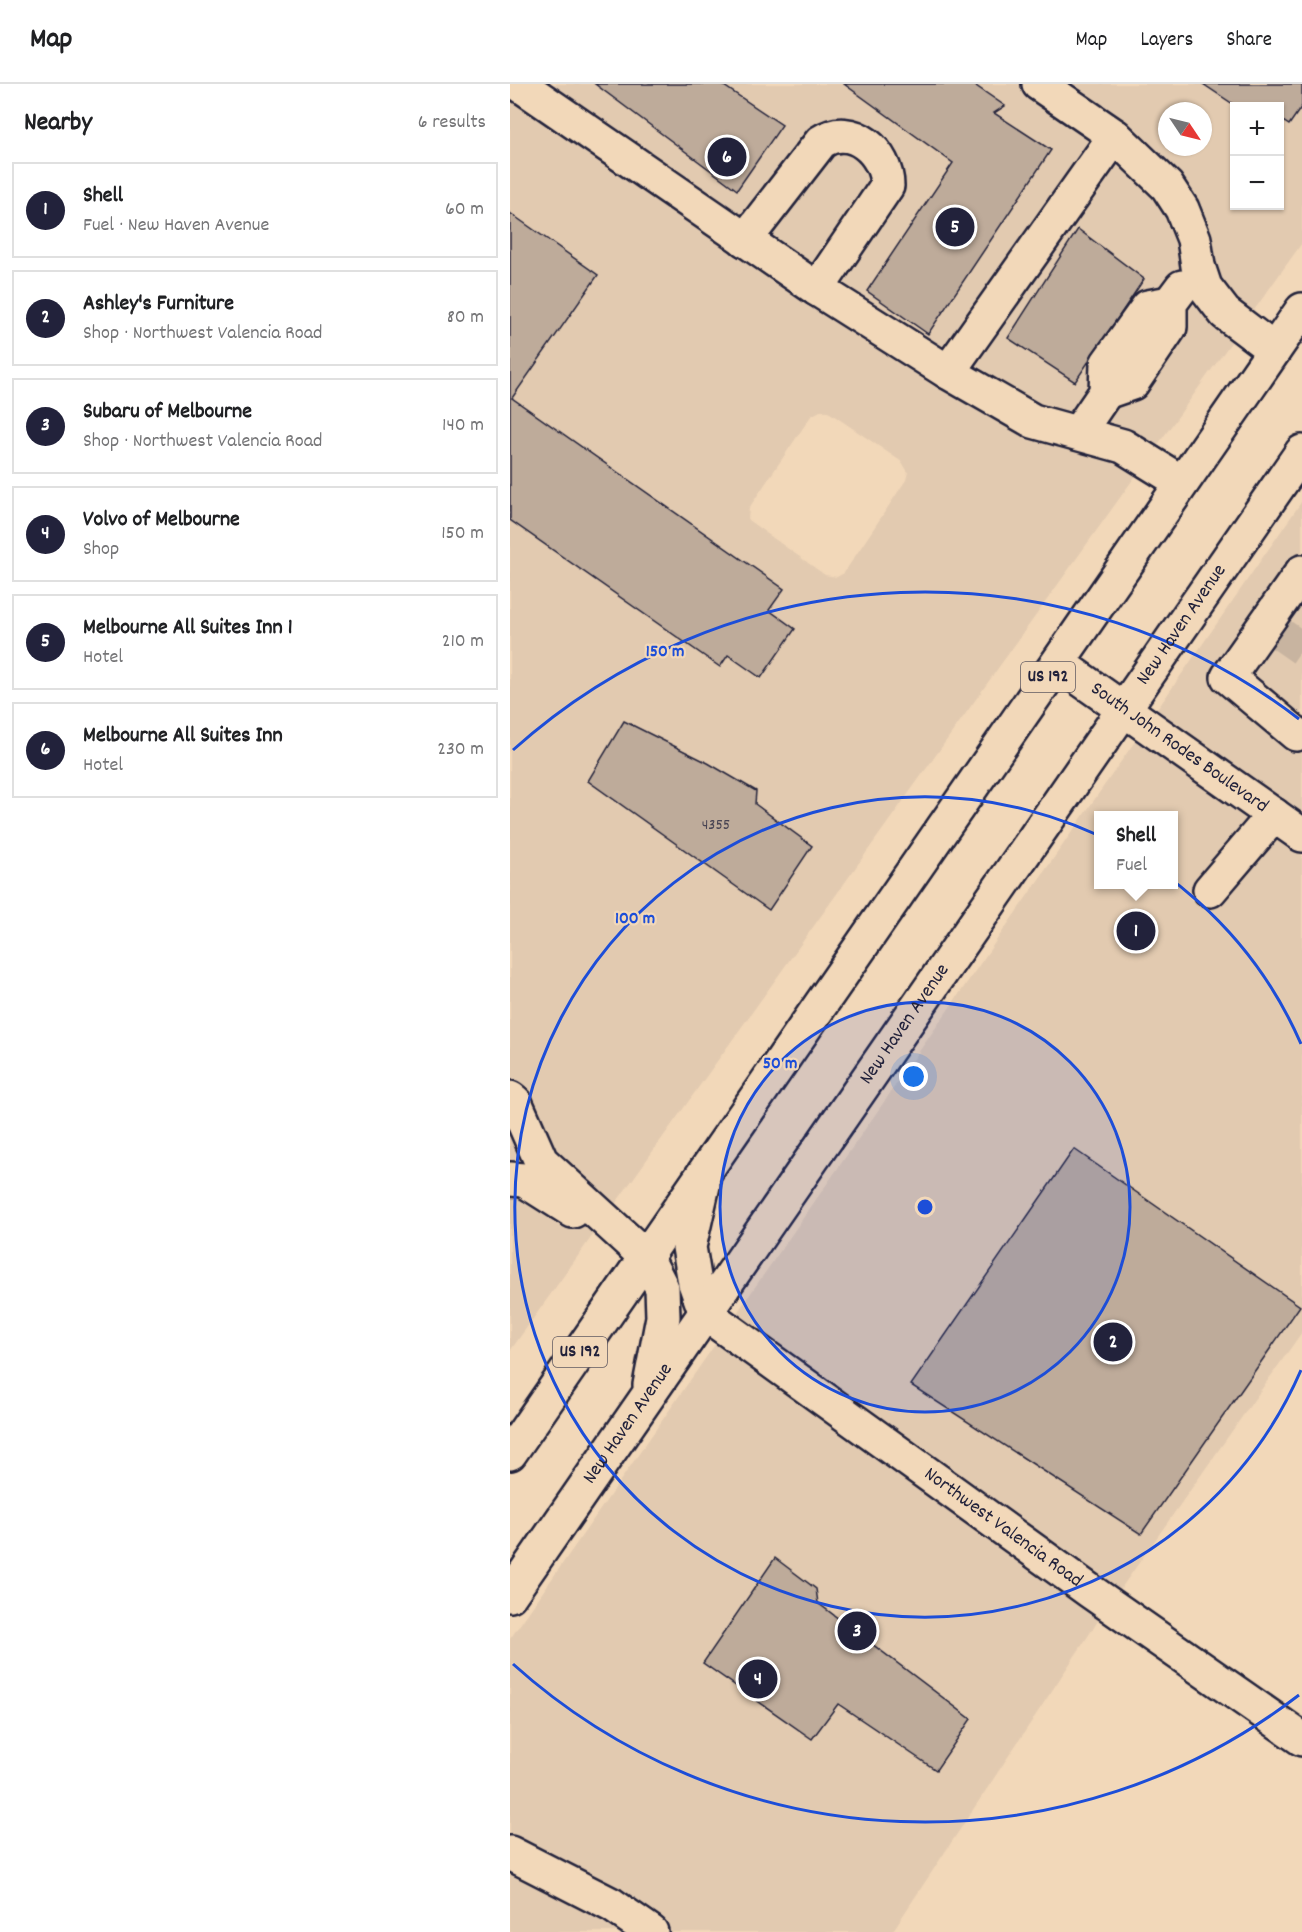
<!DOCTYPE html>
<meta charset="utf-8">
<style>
body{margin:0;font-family:Dekko,sans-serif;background:#f6f6f6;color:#202124}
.controls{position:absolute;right:18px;top:18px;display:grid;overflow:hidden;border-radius:0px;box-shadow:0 2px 4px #0004}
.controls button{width:54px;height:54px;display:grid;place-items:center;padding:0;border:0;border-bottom:2px solid #e0e0e0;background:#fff;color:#202124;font:30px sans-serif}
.compass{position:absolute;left:648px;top:18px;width:54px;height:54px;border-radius:50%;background:#fff;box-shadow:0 2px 4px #0004;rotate:125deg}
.you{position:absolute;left:404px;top:993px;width:21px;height:21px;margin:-15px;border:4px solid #fff;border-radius:50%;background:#1a73e8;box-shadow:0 0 0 9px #1a73e833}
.badge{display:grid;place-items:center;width:39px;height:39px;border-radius:50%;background:#22223b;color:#fff;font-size:20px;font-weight:700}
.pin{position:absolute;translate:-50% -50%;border:3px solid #fff;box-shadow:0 2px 6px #0006}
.popup{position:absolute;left:584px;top:727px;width:84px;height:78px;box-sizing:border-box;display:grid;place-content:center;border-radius:0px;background:#fff;filter:drop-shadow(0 2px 4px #0005);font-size:20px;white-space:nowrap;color:#757577}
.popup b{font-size:22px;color:#202124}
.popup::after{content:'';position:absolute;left:50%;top:100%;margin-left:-12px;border:12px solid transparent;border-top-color:#fff}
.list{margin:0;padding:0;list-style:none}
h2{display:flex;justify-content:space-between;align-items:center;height:78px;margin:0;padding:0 24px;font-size:26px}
h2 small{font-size:20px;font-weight:400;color:#757577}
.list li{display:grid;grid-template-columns:39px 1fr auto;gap:18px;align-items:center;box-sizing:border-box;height:96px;margin:0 12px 12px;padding:0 12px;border:2px solid #e0e0e0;border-radius:0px}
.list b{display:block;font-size:22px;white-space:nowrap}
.list p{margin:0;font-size:20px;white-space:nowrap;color:#757577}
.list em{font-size:20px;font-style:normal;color:#757577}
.map{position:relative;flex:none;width:792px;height:1848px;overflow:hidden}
header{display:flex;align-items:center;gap:36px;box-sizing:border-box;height:84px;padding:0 30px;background:#fff;border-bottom:2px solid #e0e0e0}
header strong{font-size:28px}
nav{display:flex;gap:33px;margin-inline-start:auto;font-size:21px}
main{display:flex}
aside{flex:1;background:#fff}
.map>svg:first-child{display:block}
.built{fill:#e2cab0;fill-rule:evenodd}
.building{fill:#beab9a;stroke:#22223b;stroke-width:1.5}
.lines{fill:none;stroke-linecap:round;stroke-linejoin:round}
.minor-tunnel{stroke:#c8b4a0;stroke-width:33;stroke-dasharray:33 16;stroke-linecap:butt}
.minor-casing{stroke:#22223b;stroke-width:38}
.major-casing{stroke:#22223b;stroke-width:38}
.minor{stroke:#f2d8b9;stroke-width:33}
.major{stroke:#f2d8b9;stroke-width:33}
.ring{fill:none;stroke:#1d4ed8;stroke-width:3}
.labels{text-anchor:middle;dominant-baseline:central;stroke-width:4.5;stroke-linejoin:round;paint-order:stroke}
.number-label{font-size:16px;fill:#494453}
.shield{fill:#f2d8b9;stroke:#605961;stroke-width:1.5}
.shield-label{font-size:18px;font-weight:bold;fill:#22223b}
.street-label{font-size:20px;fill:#22223b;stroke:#f2d8b9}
.centre{fill:#1d4ed8;stroke:#f2d8b9;stroke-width:3}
.ring-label{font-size:18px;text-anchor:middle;font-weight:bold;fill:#1d4ed8;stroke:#f2d8b9;stroke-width:4.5;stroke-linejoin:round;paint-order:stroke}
</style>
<header>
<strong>Map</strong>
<nav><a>Map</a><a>Layers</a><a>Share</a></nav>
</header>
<main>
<aside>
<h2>Nearby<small>6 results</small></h2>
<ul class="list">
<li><span class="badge">1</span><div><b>Shell</b><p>Fuel · New Haven Avenue</p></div><em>60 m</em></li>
<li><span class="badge">2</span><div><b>Ashley's Furniture</b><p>Shop · Northwest Valencia Road</p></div><em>80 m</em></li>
<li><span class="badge">3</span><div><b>Subaru of Melbourne</b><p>Shop · Northwest Valencia Road</p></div><em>140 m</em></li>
<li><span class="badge">4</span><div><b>Volvo of Melbourne</b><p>Shop</p></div><em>150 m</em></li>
<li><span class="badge">5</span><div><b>Melbourne All Suites Inn 1</b><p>Hotel</p></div><em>210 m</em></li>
<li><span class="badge">6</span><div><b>Melbourne All Suites Inn</b><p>Hotel</p></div><em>230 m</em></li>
</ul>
</aside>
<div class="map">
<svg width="792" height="1848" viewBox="0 0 792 1848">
<rect width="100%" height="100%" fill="#f2d8b9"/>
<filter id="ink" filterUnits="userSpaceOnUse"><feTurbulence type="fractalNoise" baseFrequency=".0167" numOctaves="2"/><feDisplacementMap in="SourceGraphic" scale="12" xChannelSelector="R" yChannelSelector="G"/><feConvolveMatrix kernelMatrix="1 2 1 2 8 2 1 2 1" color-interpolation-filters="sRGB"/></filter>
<g filter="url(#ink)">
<!-- built -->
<path class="built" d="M0 0H792V159L0 1267ZM724 22H770V122H724ZM657 27H693V63H657ZM312 326 320 329 392 378 398 388 396 396 334 489 327 493 315 491 238 436 239 424 301 332Z
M792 417V734L644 630Z
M628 653 792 768V1248L590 1534 382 1848H0V1555ZM588 732H664V800H588Z"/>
<!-- building -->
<path class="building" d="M85 0H211L272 41 227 106Z
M334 0H463L495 22 484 29 541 66 418 250 357 207 443 79Z
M693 0H792V22L779 41 770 35V22H726Z
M0 129 88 191 2 314 274 505 259 526 285 545 251 594 218 571 210 583 0 436Z
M568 145 634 195 565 298 498 254Z
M114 637 198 679 246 707 245 720 302 762 259 826 78 697Z
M564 1065 790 1222 631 1450 401 1301Z
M265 1474 306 1505 308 1519 461 1635 426 1686 328 1620 302 1655 193 1579Z"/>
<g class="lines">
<!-- minor-tunnel -->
<path class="minor-tunnel" d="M769 549 792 565"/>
<!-- minor casing -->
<g class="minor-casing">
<g id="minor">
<path d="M9 0 307 205 438 288 605 52"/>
<path d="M529 0 605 52 657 102 672 125 684 155 688 182 695 203 715 229 764 266"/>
<path d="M235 156 311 58C342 37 377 69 377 102L307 205"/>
<path d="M438 288 523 337 613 362 671 398"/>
<path d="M596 308 622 299 660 243V219L672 203"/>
<path d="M568 349 596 308 597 280 638 223 660 219"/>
<path d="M786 650 718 593 792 488"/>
<path d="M700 806 764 731"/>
<path d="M0 1014 5 1018 31 1077 136 1173"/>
<path d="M0 1095 14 1096 63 1127"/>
<path id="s1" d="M196 1230 580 1507 792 1655"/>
<path d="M0 1769 102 1821 141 1848"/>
</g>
</g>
<!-- major casing -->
<g class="major-casing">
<g id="major">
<path id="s2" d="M548 579 792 751"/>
<path d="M193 1101 179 1163 185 1199 196 1230"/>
<path d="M136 1173 152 1204 153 1233 140 1301"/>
<path d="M0 1369 792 226"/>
<path id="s3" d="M0 1511 792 368"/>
</g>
</g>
<!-- minor -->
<use href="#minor" class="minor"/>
<!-- major -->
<use href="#major" class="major"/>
</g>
</g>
<!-- distance rings -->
<circle cx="415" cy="1123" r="205" fill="#1d4ed8" fill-opacity=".12"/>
<g class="ring">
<circle cx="415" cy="1123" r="205"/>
<path d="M791 1286A410 410 0 1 1 791 960"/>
<path d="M789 1611A615 615 0 0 1 3 1580M3 666A615 615 0 0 1 789 635"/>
</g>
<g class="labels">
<!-- number labels -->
<g class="number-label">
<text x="206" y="741">4355</text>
</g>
<!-- shield labels -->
<g class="shield">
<rect x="511" y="578" width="54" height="30" rx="4.5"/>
<rect x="43" y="1253" width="54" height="30" rx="4.5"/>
</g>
<g class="shield-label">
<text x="538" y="593">US 192</text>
<text x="70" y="1268">US 192</text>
</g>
<!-- street labels -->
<g class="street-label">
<text stroke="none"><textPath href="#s3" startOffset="1180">New Haven Avenue</textPath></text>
<text stroke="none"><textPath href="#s2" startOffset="148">South John Rodes Boulevard</textPath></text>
<text stroke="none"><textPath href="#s3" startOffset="694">New Haven Avenue</textPath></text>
<text stroke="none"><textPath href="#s3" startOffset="208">New Haven Avenue</textPath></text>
<text stroke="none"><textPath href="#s1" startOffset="366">Northwest Valencia Road</textPath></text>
</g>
</g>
<circle cx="415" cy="1123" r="9" class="centre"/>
<g class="ring-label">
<text x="155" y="572">150 m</text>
<text x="125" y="839">100 m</text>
<text x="270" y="984">50 m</text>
</g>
</svg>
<div class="controls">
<button>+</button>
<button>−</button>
</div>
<svg class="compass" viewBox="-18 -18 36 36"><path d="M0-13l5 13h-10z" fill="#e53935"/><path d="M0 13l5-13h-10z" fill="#757577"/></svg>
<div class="you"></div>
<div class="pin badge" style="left:626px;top:847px">1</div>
<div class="popup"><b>Shell</b>Fuel</div>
<div class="pin badge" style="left:603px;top:1258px">2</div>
<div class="pin badge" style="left:347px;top:1547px">3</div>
<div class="pin badge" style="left:248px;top:1595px">4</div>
<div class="pin badge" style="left:445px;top:143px">5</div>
<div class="pin badge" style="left:217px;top:73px">6</div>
</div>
</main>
